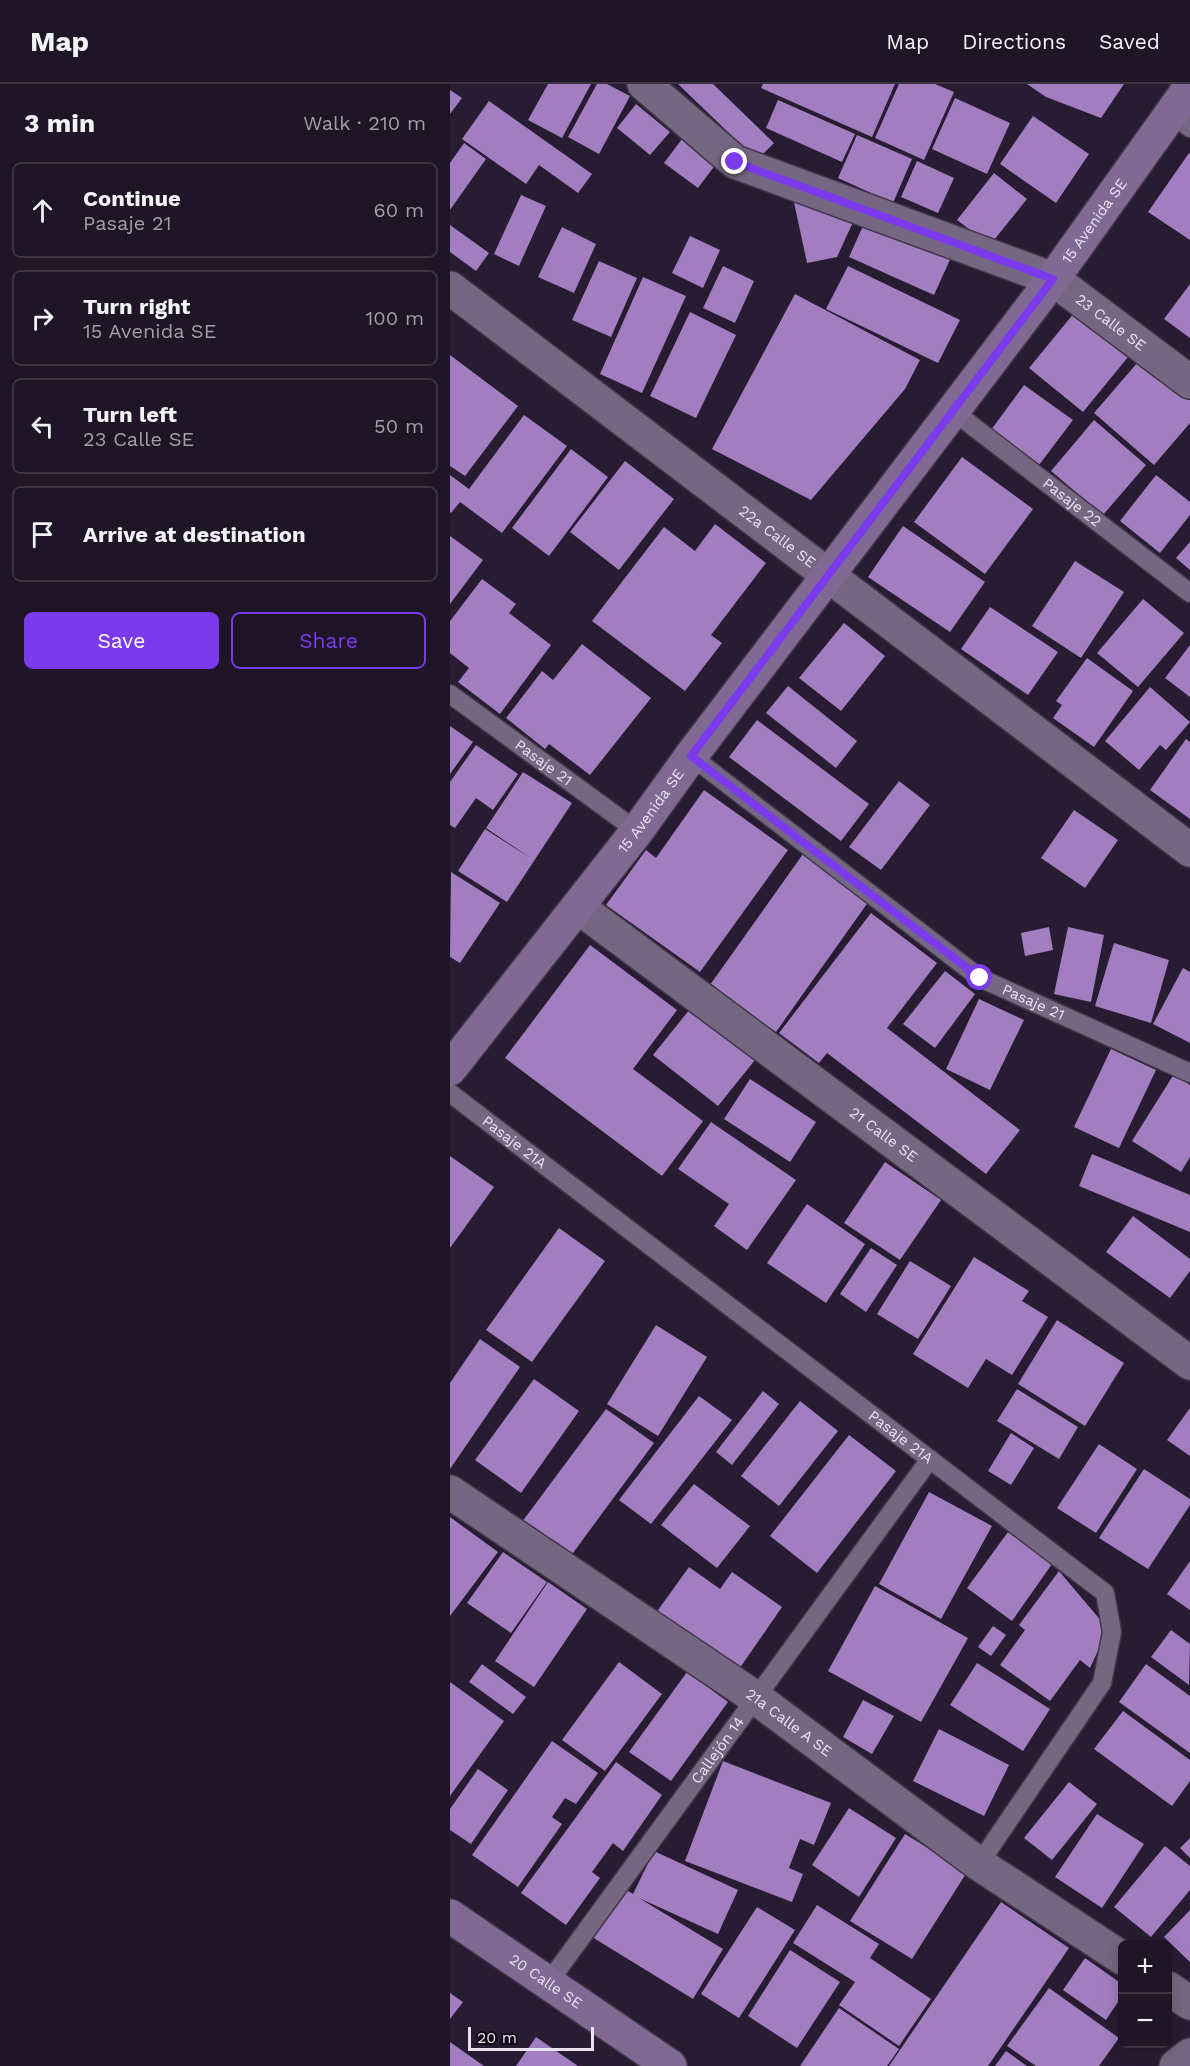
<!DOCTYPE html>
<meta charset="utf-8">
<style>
body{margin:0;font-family:"Work Sans",sans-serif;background:#261e2e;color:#f1f3f6}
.controls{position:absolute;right:18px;bottom:18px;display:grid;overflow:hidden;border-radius:9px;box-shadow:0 3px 15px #0003}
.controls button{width:54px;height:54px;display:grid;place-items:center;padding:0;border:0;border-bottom:2px solid #3c3443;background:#1e1526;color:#f1f3f6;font:30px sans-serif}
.scale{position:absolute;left:18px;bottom:15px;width:126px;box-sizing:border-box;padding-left:6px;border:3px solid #e9e2f1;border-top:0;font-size:16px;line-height:21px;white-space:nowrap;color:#e9e2f1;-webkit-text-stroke:4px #0e0913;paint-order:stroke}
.stop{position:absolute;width:18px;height:18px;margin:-14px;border:4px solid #7c3aed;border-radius:50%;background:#fff}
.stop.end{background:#7c3aed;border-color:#fff;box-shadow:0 2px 6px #0008}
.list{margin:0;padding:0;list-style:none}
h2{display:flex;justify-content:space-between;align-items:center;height:78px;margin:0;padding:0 24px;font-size:26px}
h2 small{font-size:20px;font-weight:400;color:#a19fa7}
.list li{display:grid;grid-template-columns:39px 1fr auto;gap:18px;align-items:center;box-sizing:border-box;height:96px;margin:0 12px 12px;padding:0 12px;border:2px solid #3c3443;border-radius:9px}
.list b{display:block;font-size:22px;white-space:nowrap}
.list p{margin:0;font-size:20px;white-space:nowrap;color:#a19fa7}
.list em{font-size:20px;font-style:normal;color:#a19fa7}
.actions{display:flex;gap:12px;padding:18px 24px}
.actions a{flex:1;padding:14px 0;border:2px solid #7c3aed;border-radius:9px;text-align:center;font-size:21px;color:#7c3aed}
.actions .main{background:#7c3aed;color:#fff}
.icon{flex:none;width:33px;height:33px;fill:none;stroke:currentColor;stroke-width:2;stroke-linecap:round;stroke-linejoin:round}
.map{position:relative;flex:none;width:740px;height:1982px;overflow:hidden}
header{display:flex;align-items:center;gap:36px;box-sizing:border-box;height:84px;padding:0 30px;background:#1e1526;border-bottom:2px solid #3c3443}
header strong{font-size:28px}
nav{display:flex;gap:33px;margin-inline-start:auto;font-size:21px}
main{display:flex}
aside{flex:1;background:#1e1526}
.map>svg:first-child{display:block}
.building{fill:#a27dc0}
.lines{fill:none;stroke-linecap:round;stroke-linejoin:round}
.lane-casing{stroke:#413649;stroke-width:21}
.street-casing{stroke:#413649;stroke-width:36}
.secondary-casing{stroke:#413649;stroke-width:36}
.lane{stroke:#756781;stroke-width:18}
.street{stroke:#756781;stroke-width:33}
.secondary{stroke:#806a93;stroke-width:33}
.route{stroke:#7c3aed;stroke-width:8}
.labels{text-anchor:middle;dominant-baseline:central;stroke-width:6;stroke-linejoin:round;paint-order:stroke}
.street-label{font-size:15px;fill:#e9e2f1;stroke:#0e0913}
</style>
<header>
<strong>Map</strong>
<nav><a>Map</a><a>Directions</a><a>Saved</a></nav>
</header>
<main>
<aside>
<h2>3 min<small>Walk · 210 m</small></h2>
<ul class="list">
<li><svg class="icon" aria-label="ahead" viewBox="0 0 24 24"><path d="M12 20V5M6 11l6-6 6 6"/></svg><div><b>Continue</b><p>Pasaje 21</p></div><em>60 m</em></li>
<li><svg class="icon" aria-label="right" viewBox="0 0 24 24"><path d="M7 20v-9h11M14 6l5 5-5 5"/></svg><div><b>Turn right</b><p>15 Avenida SE</p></div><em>100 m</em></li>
<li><svg class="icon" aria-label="left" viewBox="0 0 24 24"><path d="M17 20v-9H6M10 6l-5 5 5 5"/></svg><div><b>Turn left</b><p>23 Calle SE</p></div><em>50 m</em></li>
<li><svg class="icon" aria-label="arrive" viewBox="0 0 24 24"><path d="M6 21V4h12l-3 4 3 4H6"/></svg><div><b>Arrive at destination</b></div></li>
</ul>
<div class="actions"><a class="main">Save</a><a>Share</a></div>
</aside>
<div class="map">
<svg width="740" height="1982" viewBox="0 0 740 1982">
<rect width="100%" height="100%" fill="#281c32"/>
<!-- building -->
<path class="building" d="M98 0H141L112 54 78 36Z
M147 0H157L180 12 149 70 118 53Z
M228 0H263L324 59 307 76Z
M313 0H445L422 53 311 4Z
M449 0H485L504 8 474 76 425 54Z
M577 0H674L651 34 596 13Z
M0 6 12 14 0 30Z
M505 14 560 39 537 90 482 65Z
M328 16 405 50 392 78 316 44Z
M39 17 142 90 128 109 89 81 76 100 12 55Z
M186 20 220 48 200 71 167 44Z
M583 32 639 70 606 119 550 80Z
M407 51 462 75 443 119 388 94Z
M232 55 266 80 248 104 214 79Z
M14 59 36 75 0 126V79Z
M739 69 740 70V156L698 128Z
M467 77 504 94 488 129 451 113Z
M544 89 577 115 540 161 507 136Z
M342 109 404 136 387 173 357 179Z
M71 111 96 122 69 182 44 170Z
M418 131 503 169 484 211 399 173Z
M0 141 39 169 26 187 0 168Z
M112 143 146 160 124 209 88 193Z
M240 152 270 166 253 204 222 189Z
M149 177 187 194 161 253 122 236Z
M273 182 304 197 285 239 253 224Z
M398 182 510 236 488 279 376 225Z
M193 193 236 212 192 309 150 290Z
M740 200V254L714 235Z
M345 210 470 276 455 305 361 416 262 365Z
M629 223 683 267 633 328 579 284Z
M240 228 286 251 246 334 200 312Z
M0 271 68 322 15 392 0 382Z
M694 271 740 310V339L704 381 644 329Z
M574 301 623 336 589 381 541 346Z
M74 331 117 362 52 449 10 418 1 429 0 428V391L19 405Z
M644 336 696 381 653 431 601 387Z
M121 365 158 393 99 472 62 444Z
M512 373 583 425 535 490 464 438Z
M175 377 224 415 169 486 120 448Z
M706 391 740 418V431L710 469 670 437Z
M265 440 316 479 261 551 272 559 235 607 142 537 214 443 245 467Z
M453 442 535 498 500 548 418 493Z
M0 452 33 476 0 520Z
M740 458V486L726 474Z
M625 477 674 508 631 574 582 542Z
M32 495 66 520 59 529 101 561 50 630 8 598 19 584 0 569V537Z
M693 515 734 549 688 603 647 569Z
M540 523 608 568 578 611 511 565Z
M394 539 435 572 391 627 349 594Z
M132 560 201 614 140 691 99 660 95 665 56 634 92 587 103 596Z
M740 561V613L715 594Z
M637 574 683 607 644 663 603 634 612 621 606 617Z
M338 602 407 657 386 684 316 629Z
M700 603 740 638 716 666 710 661 689 686 655 657Z
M307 636 419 720 391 757 279 673Z
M0 642 23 658 0 690Z
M736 655 740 658V735L700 706Z
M26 661 68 690 43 726 26 714 5 744 0 741V698Z
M73 688 122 719 57 818 8 787 35 745 82 775 36 744Z
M449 697 480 721 431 786 399 763Z
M254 706 338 766 250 888 156 821 196 766 206 774Z
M624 726 668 756 635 804 591 774Z
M353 770 419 817 326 948 260 901Z
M1 788 50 819 10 879 0 873Z
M421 829 487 879 437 944 570 1046 536 1090 377 969 369 979 329 949Z
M599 843 603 866 575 872 571 849Z
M618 843 654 851 641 918 604 910Z
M664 859 719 876 701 939 645 922Z
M140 861 227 926 183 985 253 1037 212 1092 55 974Z
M733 884 740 888V959L703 940Z
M495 887 525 910 485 964 453 940Z
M529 915 574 936 540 1006 496 985Z
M240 925 305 976 268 1022 203 971Z
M661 965 706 986 669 1064 624 1043Z
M724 990 740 1001V1073L731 1088 682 1057Z
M300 995 366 1038 340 1078 274 1035Z
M261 1038 346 1096 297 1166 264 1142 279 1120 228 1085Z
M642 1070 740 1111V1148L629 1102Z
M0 1072 44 1103 0 1164Z
M435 1078 491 1116 450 1176 394 1139Z
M357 1120 415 1160 376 1219 317 1179Z
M683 1132 740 1175V1187L720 1214 656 1168Z
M109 1144 155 1177 82 1278 36 1246Z
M421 1164 447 1181 416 1228 390 1210Z
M524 1173 579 1207 572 1217 598 1233 562 1291 536 1275 518 1304 463 1270Z
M460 1177 501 1202 468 1255 427 1230Z
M607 1236 674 1279 635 1342 568 1300Z
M206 1241 257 1273 208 1352 157 1320Z
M30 1255 70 1283 0 1385V1299Z
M84 1295 129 1327 71 1409 25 1376Z
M567 1305 628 1343 609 1375 547 1337Z
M313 1307 329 1320 282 1381 266 1368Z
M249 1312 282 1336 201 1440 169 1416Z
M350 1317 388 1347 329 1422 291 1392Z
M740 1324V1372L717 1356Z
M156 1325 204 1359 120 1473 72 1438Z
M561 1349 584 1364 561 1401 538 1387Z
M399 1351 446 1387 367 1489 320 1452Z
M649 1360 687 1385 646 1449 607 1424Z
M694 1385 740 1415V1421L698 1485 649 1454Z
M244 1400 300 1442 267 1484 211 1441Z
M479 1408 542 1442 491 1535 429 1500Z
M0 1433 48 1468 0 1532Z
M558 1448 602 1480 562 1537 517 1504Z
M53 1468 97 1498 61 1549 17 1519Z
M740 1477V1526L717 1510Z
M239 1483 270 1505 282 1488 332 1523 285 1591 203 1533Z
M609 1487 658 1545 640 1584 630 1576 600 1617 550 1581 575 1546 569 1541Z
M98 1498 137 1525 84 1603 45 1577Z
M425 1502 518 1554 471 1638 378 1587Z
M543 1542 556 1551 541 1572 528 1563Z
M721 1546 740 1560 739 1601 701 1573Z
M169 1578 212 1610 155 1687 112 1656Z
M527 1579 600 1625 573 1667 500 1621Z
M32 1580 76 1613 63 1630 19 1598Z
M696 1580 740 1612V1669L669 1618Z
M237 1588 278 1618 221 1697 179 1668Z
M0 1598 54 1637 0 1712Z
M413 1616 444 1632 422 1670 393 1653Z
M673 1627 740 1676V1697L722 1722 644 1665Z
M489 1645 559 1681 534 1732 463 1697Z
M102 1657 148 1689 126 1720 115 1714 102 1733 112 1740 68 1803 22 1771Z
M273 1677 381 1719 364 1761 350 1755 339 1784 353 1790 342 1818 235 1777Z
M166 1678 212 1711 173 1767 163 1759 142 1788 150 1794 116 1841 71 1809Z
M28 1685 58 1706 21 1760 0 1746V1725Z
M619 1698 647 1720 602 1776 574 1754Z
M399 1724 446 1754 409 1813 362 1781Z
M647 1730 694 1760 652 1824 605 1793Z
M455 1750 517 1788 462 1875 400 1837Z
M740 1754V1774L730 1764Z
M715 1762 740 1782V1806L701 1853 664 1823Z
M204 1767 288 1806 268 1850 189 1814 273 1865 243 1915 142 1853 173 1804 183 1810Z
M551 1818 619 1864 538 1982H439Z
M367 1821 429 1860 420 1874 481 1915 449 1962 389 1921 405 1898 343 1859Z
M307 1823 345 1846 289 1934 251 1910Z
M740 1826V1878L714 1853Z
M340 1866 390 1898 347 1964 298 1932Z
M635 1874 672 1900V1912L656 1936 613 1906Z
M599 1904 669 1954 649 1982H586L557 1962Z
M0 1909 13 1918 0 1935Z
M389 1924 449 1965 437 1982H350Z
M86 1953 128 1982H66Z
M0 1958 34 1982H0Z
M556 1967 577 1982H545Z"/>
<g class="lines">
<!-- lane casing -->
<g class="lane-casing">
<g id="lane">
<path d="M721 30 740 44"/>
<path id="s1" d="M503 327 740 509"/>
<path id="s2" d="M0 610 187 747"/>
<path id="s3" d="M241 672 530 894 740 989"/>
<path id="s4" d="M0 1009 655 1509 662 1548 652 1599 529 1780"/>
<path id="s5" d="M98 1899 480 1375"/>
</g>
</g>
<!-- street casing -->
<g class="street-casing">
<g id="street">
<path id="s6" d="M194 0 285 78 603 195 740 298"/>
<path id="s7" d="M0 204 740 766"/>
<path id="s8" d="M128 823 740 1279"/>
<path id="s9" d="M0 1408 306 1614 529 1780 672 1874"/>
<path d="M718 1904 740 1919"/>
<path d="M726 1982 740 1971"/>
</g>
</g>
<!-- secondary casing -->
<g class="secondary-casing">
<g id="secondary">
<path id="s10" d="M0 985 187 747 241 672 603 195 740 3"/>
<path id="s11" d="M0 1832 220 1982"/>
</g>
</g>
<!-- lane -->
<use href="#lane" class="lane"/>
<!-- street -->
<use href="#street" class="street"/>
<!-- secondary -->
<use href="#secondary" class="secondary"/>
</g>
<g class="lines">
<!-- route -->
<path class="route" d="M285 78 603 195 241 672 530 894"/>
</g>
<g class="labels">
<!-- street labels -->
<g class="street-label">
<text stroke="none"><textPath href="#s10" startOffset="1065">15 Avenida SE</textPath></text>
<text stroke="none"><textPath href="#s6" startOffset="531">23 Calle SE</textPath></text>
<text stroke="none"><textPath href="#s1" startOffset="150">Pasaje 22</textPath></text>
<text stroke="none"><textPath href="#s7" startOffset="411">22a Calle SE</textPath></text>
<text stroke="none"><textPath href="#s2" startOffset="116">Pasaje 21</textPath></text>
<text stroke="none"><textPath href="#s10" startOffset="327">15 Avenida SE</textPath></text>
<text stroke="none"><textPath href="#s3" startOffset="423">Pasaje 21</textPath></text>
<text stroke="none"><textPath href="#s8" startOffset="381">21 Calle SE</textPath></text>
<text stroke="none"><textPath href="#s4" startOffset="81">Pasaje 21A</textPath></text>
<text stroke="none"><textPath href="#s4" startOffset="567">Pasaje 21A</textPath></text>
<text stroke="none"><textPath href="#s9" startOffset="410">21a Calle A SE</textPath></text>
<text stroke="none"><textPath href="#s5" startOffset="288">Callejón 14</textPath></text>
<text stroke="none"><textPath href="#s11" startOffset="116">20 Calle SE</textPath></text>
</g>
</g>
</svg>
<div class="controls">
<button>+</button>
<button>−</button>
</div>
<div class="scale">20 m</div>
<div class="stop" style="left:530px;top:894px"></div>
<div class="stop end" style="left:285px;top:78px"></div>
</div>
</main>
